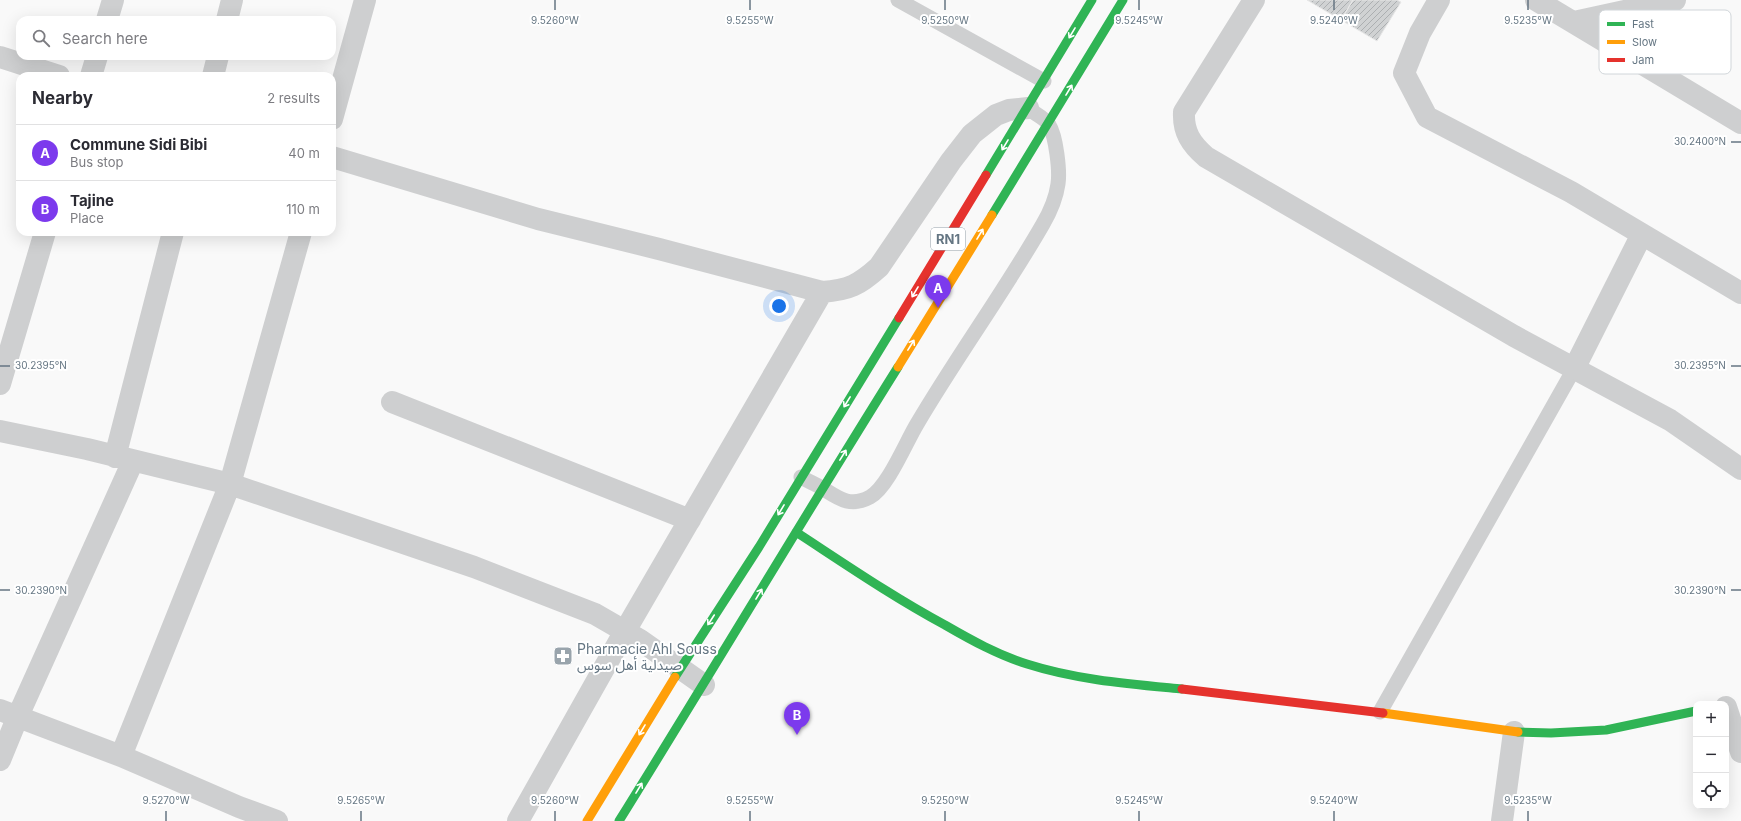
<!DOCTYPE html>
<meta charset="utf-8">
<style>
body{margin:0;font-family:Inter,"Noto Sans Arabic",sans-serif;background:#f7f7f7;color:#2b2b33}
.controls{position:absolute;right:12px;bottom:12px;display:grid;overflow:hidden;border-radius:8px;box-shadow:0 4px 16px #0002}
.controls button{width:36px;height:36px;display:grid;place-items:center;padding:0;border:0;border-bottom:1px solid #e1e1e2;background:#fff;color:#2b2b33;font:20px sans-serif}
.you{position:absolute;left:779px;top:306px;width:14px;height:14px;margin:-10px;border:3px solid #fff;border-radius:50%;background:#1a73e8;box-shadow:0 0 0 6px #1a73e833}
.badge{display:grid;place-items:center;width:26px;height:26px;border-radius:50%;background:#7c3aed;color:#fff;font-size:13px;font-weight:700}
.pin{position:absolute;translate:-50% -33px;filter:drop-shadow(0 1px 2px #0008)}
.pin::after{content:'';position:absolute;top:21px;width:14px;height:12px;background:inherit;clip-path:polygon(0 0,100% 0,50% 100%)}
.list{margin:0;padding:0;list-style:none}
h2{display:flex;justify-content:space-between;align-items:center;height:52px;margin:0;padding:0 16px;font-size:17px}
h2 small{font-size:13px;font-weight:400;color:#7c7c81}
.list li{display:grid;grid-template-columns:26px 1fr auto;gap:12px;align-items:center;box-sizing:border-box;height:56px;padding:0 16px;border-top:1px solid #e1e1e2}
.list b{display:block;font-size:15px;white-space:nowrap}
.list p{margin:0;font-size:13px;white-space:nowrap;color:#7c7c81}
.list em{font-size:13px;font-style:normal;color:#7c7c81}
.icon{flex:none;width:22px;height:22px;fill:none;stroke:currentColor;stroke-width:2;stroke-linecap:round;stroke-linejoin:round}
.map{position:relative;flex:none;width:1741px;height:821px;overflow:hidden}
.search{position:absolute;background:#fff;box-shadow:0 4px 16px #0002;left:16px;top:16px;width:320px;height:44px;display:flex;align-items:center;gap:10px;box-sizing:border-box;padding:0 14px;border-radius:12px;color:#7c7c81;font-size:15px}
.panel{position:absolute;background:#fff;box-shadow:0 4px 16px #0002;left:16px;top:72px;width:320px;height:164px;border-radius:12px}
.map>svg:first-child{display:block}
.building{fill:url(#building-hatch);stroke:#e8e8e8}
.lines{fill:none;stroke-linecap:round;stroke-linejoin:round}
.lane{stroke:#cecfd0;stroke-width:15}
.street{stroke:#cecfd0;stroke-width:22}
.fast{stroke:#30b455;stroke-width:9}
.slow{stroke:#ff9f0a;stroke-width:9}
.jam{stroke:#e5322d;stroke-width:9}
.oneway{stroke:#fff}
.ticks{fill:none;stroke:#657683;stroke-width:1.5}
.labels{text-anchor:middle;dominant-baseline:central;stroke-width:4;stroke-linejoin:round;paint-order:stroke}
.shield{fill:#fff;stroke:#939fa8;stroke-width:1}
.shield-label{font-size:13px;font-weight:bold;fill:#657683}
.poi-label{font-size:14px;fill:#657683;stroke:#fff;text-anchor:start}
.key{fill:#fff;stroke:#d1d6da;stroke-width:1}
.key-label{font-size:11px;fill:#657683}
.ticks-label{font-size:10px;text-anchor:middle;fill:#657683;stroke:#fff;stroke-width:4;stroke-linejoin:round;paint-order:stroke}
</style>
<div class="map">
<svg width="1741" height="821" viewBox="0 0 1741 821">
<defs>
<pattern id="building-hatch" width="6" height="6" patternUnits="userSpaceOnUse"><rect width="6" height="6" fill="#d0d2d3"/><path d="M-1 1l2-2M0 6l6-6M5 7l2-2" fill="none" stroke="#acafb1"/></pattern>
</defs>
<rect width="100%" height="100%" fill="#f9f9f9"/>
<!-- building -->
<path class="building" d="M1307 0H1353L1341 20Z
M1353 0H1397L1401 2 1377 41 1341 20Z"/>
<g class="lines">
<!-- lane -->
<path class="lane" d="M898 0 1044 81
M801 477C808 481 815 484 822 488 838 498 850 508 870 497 888 487 906 442 917 424 957 356 1004 292 1043 224 1050 212 1056 198 1058 184 1060 171 1056 136 1049 125 1046 118 1033 113 1028 108
M1380 712 1574 369"/>
<!-- street -->
<path class="street" d="M1254 0 1184 112C1183 132 1191 144 1206 157L1514 336 1670 420 1741 469
M1439 0 1420 33 1404 73 1427 117 1571 192 1741 293
M1536 0 1741 123
M107 20 113 0
M227 20 232 0
M1574 22 1675 0
M0 57 59 76
M91 76 97 56
M213 76 218 56
M332 119 365 0
M332 157 538 219 659 249 822 292C849 290 859 285 879 267L951 161 972 134 996 115 1009 110 1028 108
M1574 369 1642 234
M0 384 45 232
M392 402 690 520
M0 431 87 449 230 484 474 567 595 614 640 640 704 685
M115 457 173 232
M1726 707 1741 752
M0 710 121 756 239 807 277 821
M121 756 230 484 301 232
M0 760 18 716 133 461
M518 821 625 631 822 292
M1502 821 1514 732"/>
<!-- fast -->
<path class="fast" d="M986 175 1092 0
M992 215 1123 0
M796 532C845 564 893 597 945 625 971 640 998 655 1027 664 1077 680 1130 684 1182 689
M675 677 759 547 899 318
M1518 732 1551 733 1606 730 1696 711
M619 821C713 670 804 517 898 367"/>
<!-- slow -->
<path class="slow" d="M898 367 992 215
M1383 713 1518 732
M587 821 675 677"/>
<!-- jam -->
<path class="jam" d="M899 318 986 175
M1182 689 1383 713"/>
</g>
<!-- one-way arrows -->
<defs><path id="oneway-shaft" d="M-6 0H5M1.5-3L5.5 0L1.5 3" fill="none" stroke-width="1.6" stroke-linecap="round" stroke-linejoin="round"/></defs>
<g class="oneway">
<use href="#oneway-shaft" transform="translate(1072 33) rotate(121)"/>
<use href="#oneway-shaft" transform="translate(1069 90) rotate(-59)"/>
<use href="#oneway-shaft" transform="translate(1005 145) rotate(121)"/>
<use href="#oneway-shaft" transform="translate(980 234) rotate(-59)"/>
<use href="#oneway-shaft" transform="translate(915 292) rotate(121)"/>
<use href="#oneway-shaft" transform="translate(911 345) rotate(-58)"/>
<use href="#oneway-shaft" transform="translate(847 402) rotate(122)"/>
<use href="#oneway-shaft" transform="translate(843 455) rotate(-58)"/>
<use href="#oneway-shaft" transform="translate(781 510) rotate(121)"/>
<use href="#oneway-shaft" transform="translate(759 594) rotate(-59)"/>
<use href="#oneway-shaft" transform="translate(711 620) rotate(123)"/>
<use href="#oneway-shaft" transform="translate(642 730) rotate(121)"/>
<use href="#oneway-shaft" transform="translate(639 788) rotate(-59)"/>
</g>
<!-- ticks -->
<path class="ticks" d="M555 0V10M750 0V10M945 0V10M1139 0V10M1334 0V10M1528 0V10M1731 142H1741M0 366H10M1731 366H1741M0 590H10M1731 590H1741M166 811V821M361 811V821M555 811V821M750 811V821M945 811V821M1139 811V821M1334 811V821M1528 811V821"/>
<!-- icons -->
<defs>
<g id="pharmacy-square" transform="scale(1)"><rect x="-9" y="-9" width="18" height="18" rx="4" fill="#99a4ac" stroke="#fff"/><path d="M-2-6h4v4h4v4h-4v4h-4v-4h-4v-4h4Z" fill="#fff"/></g>
</defs>
<g fill-rule="evenodd">
<use href="#pharmacy-square" x="563" y="656"/>
</g>
<g class="labels">
<!-- shield labels -->
<rect class="shield" x="931" y="228" width="34" height="22" rx="3"/>
<g class="shield-label">
<text x="948" y="239">RN1</text>
</g>
<!-- poi labels -->
<g class="poi-label">
<text x="577" y="648">Pharmacie Ahl Souss<tspan x="577" dy="16">صيدلية أهل سوس</tspan></text>
</g>
</g>
<!-- legend -->
<rect x="1599" y="10" width="132" height="64" rx="6" class="key"/>
<rect x="1607" y="22" width="18" height="4" fill="#30b455"/>
<rect x="1607" y="40" width="18" height="4" fill="#ff9f0a"/>
<rect x="1607" y="58" width="18" height="4" fill="#e5322d"/>
<g class="key-label">
<text x="1632" y="28">Fast</text>
<text x="1632" y="46">Slow</text>
<text x="1632" y="64">Jam</text>
</g>
<g class="ticks-label">
<text x="555" y="24">9.5260°W</text>
<text x="750" y="24">9.5255°W</text>
<text x="945" y="24">9.5250°W</text>
<text x="1139" y="24">9.5245°W</text>
<text x="1334" y="24">9.5240°W</text>
<text x="1528" y="24">9.5235°W</text>
<text x="1700" y="145">30.2400°N</text>
<text x="41" y="369">30.2395°N</text>
<text x="1700" y="369">30.2395°N</text>
<text x="41" y="594">30.2390°N</text>
<text x="1700" y="594">30.2390°N</text>
<text x="166" y="804">9.5270°W</text>
<text x="361" y="804">9.5265°W</text>
<text x="555" y="804">9.5260°W</text>
<text x="750" y="804">9.5255°W</text>
<text x="945" y="804">9.5250°W</text>
<text x="1139" y="804">9.5245°W</text>
<text x="1334" y="804">9.5240°W</text>
<text x="1528" y="804">9.5235°W</text>
</g>
</svg>
<div class="controls">
<button>+</button>
<button>−</button>
<button><svg class="icon" aria-label="locate" viewBox="0 0 24 24"><circle cx="12" cy="12" r="6"/><path d="M12 2v4M12 18v4M2 12h4M18 12h4"/></svg></button>
</div>
<div class="you"></div>
<div class="pin badge" style="left:938px;top:308px">A</div>
<div class="pin badge" style="left:797px;top:735px">B</div>
<div class="search"><svg class="icon" aria-label="search" viewBox="0 0 24 24"><circle cx="10" cy="10" r="6"/><path d="M15 15l6 6"/></svg>Search here</div>
<section class="panel">
<h2>Nearby<small>2 results</small></h2>
<ul class="list">
<li><span class="badge">A</span><div><b>Commune Sidi Bibi</b><p>Bus stop</p></div><em>40 m</em></li>
<li><span class="badge">B</span><div><b>Tajine</b><p>Place</p></div><em>110 m</em></li>
</ul>
</section>
</div>
